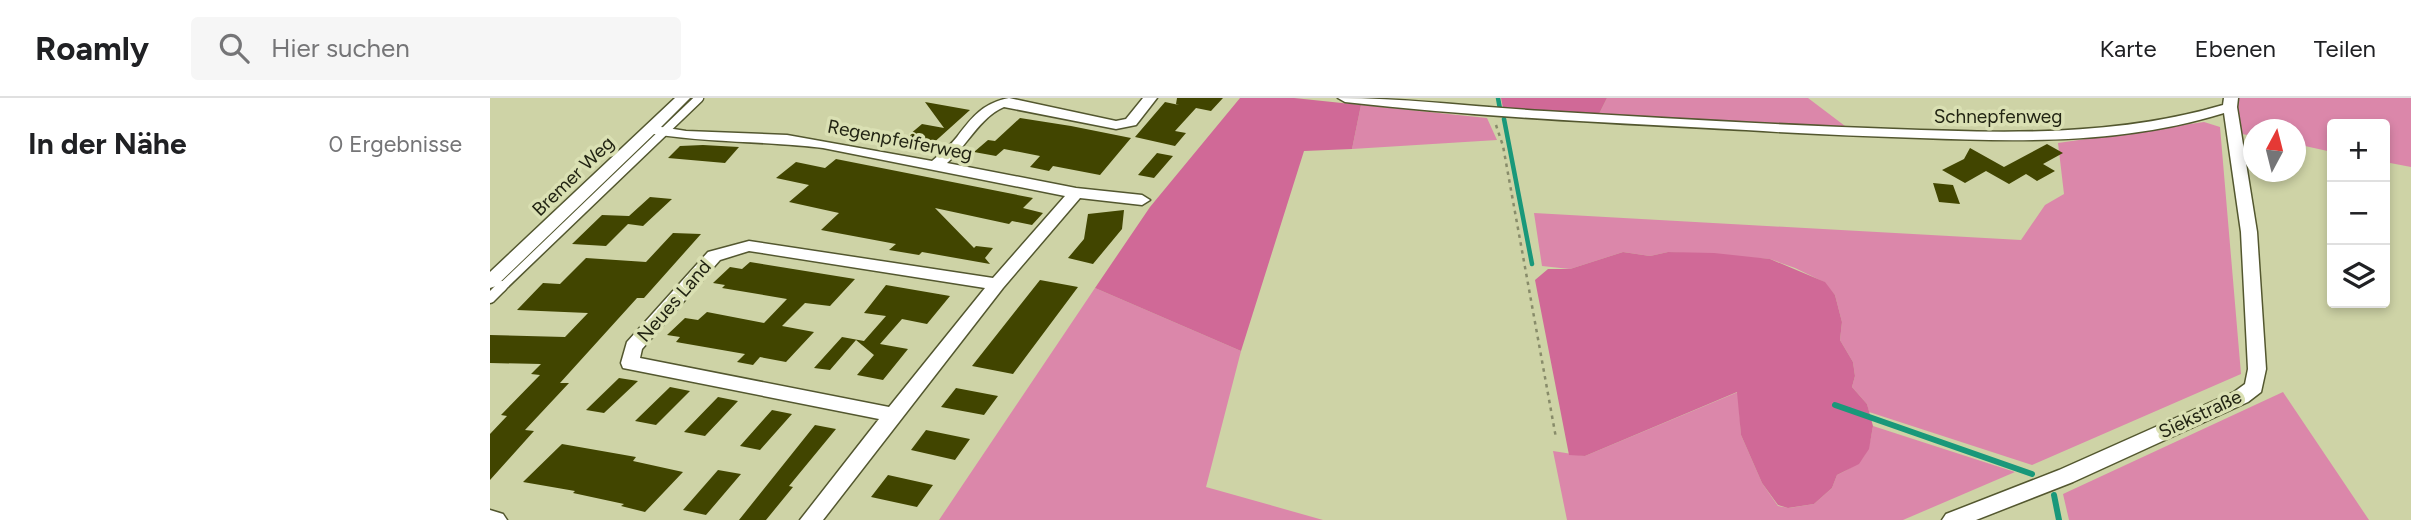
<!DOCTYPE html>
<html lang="de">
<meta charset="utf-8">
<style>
body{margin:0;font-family:Figtree,sans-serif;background:#f6f6f6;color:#202124}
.controls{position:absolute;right:21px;top:21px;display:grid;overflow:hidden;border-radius:7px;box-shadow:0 4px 10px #0003}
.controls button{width:63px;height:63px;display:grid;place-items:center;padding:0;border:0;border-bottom:2px solid #e0e0e0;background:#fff;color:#202124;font:35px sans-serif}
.compass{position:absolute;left:1753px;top:21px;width:63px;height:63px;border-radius:50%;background:#fff;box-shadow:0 4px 10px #0003;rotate:7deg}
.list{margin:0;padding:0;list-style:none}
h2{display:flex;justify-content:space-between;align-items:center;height:91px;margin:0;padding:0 28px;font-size:30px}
h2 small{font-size:23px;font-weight:400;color:#757577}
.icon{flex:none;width:38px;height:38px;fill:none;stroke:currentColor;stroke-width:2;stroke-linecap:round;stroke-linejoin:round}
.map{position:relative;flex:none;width:1921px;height:422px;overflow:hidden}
header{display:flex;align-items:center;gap:42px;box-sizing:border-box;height:98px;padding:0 35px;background:#fff;border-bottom:2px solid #e0e0e0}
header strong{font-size:33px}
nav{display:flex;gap:38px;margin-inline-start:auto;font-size:24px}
.search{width:490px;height:63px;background:#f6f6f6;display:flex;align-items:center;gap:18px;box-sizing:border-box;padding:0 24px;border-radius:7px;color:#757577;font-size:26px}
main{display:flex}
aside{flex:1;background:#fff}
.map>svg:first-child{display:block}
.green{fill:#db87aa}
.forest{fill:#d06997}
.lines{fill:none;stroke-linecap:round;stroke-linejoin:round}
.stream-far1{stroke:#19987a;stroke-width:4.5}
.stream{stroke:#19987a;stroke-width:6}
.building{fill:#414500}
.lane-far1-casing{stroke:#53572f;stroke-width:11}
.lane-casing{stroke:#53572f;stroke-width:13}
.street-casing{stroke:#53572f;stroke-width:3}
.path{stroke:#888c6a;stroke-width:2.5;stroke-dasharray:3.5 4.5;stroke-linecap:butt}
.lane-far1{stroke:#fff;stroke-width:8}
.lane{stroke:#fff;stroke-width:10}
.street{fill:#fff;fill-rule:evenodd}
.labels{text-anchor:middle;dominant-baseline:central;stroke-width:7;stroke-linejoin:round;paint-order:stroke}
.street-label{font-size:19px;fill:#222413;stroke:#dae0b3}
</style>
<header>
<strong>Roamly</strong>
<div class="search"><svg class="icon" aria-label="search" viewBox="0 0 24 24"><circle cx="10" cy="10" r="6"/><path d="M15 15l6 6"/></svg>Hier suchen</div>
<nav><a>Karte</a><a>Ebenen</a><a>Teilen</a></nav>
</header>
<main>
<aside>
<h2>In der Nähe<small>0 Ergebnisse</small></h2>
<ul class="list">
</ul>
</aside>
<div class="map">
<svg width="1921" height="422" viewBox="0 0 1921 422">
<rect width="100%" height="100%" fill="#ced3a6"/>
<!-- green -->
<path class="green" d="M1117 0H1318L1359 31 1109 16Z
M1747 0H1921V69L1895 64V26H1842V54L1806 46V32H1764L1763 38 1752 36 1745 10Z
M871 7 997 20 1007 42 862 51Z
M1714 24 1730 29 1751 276 1542 367 1379 314 1377 306 1362 289 1365 278 1363 264 1350 242 1352 224 1345 197 1334 184 1305 170 1280 161 1178 154 1160 158 1133 154 1080 171 1052 168 1044 115 1531 142 1555 107 1574 96 1568 45Z
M605 190 751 253 716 389 833 422H449Z
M1248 294 1251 337 1272 385 1288 408 1299 410 1324 406 1342 390 1347 377C1374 364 1378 359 1383 328L1525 374 1413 422H1077L1063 353 1095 358Z
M1793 294 1879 422H1579L1573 396Z"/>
<!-- forest -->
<path class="forest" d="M750 0H804L871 7 862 51 814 53 751 253 605 190 660 109Z
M1011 0H1117L1109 16 1013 10Z
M1133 154 1160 158 1178 154 1224 155 1280 161 1335 184 1345 197 1352 224 1350 242 1363 264 1365 278 1362 289 1377 306 1383 328 1379 351 1369 366 1347 377 1342 390 1324 406 1298 410 1288 407 1272 385 1251 337 1247 294 1095 358 1079 357 1045 182 1058 171H1080Z"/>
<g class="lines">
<!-- stream-far1 -->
<path class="stream-far1" d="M1008 0 1010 11
M1014 21 1042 166"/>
<!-- stream -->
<path class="stream" d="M1345 307 1542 376
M1564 397 1569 422"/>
</g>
<!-- building -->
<path class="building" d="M687 0H733L721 13 706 10 685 33 696 35 685 48 645 39 675 4 689 7 686 6Z
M435 4 480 12 440 48 413 42 432 26 454 30Z
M530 20 581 28 641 40 610 77 563 68 559 73 540 69 550 58 514 51 506 58 484 54 498 42 505 43Z
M1557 46 1573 55 1553 66 1565 73 1547 83 1536 76 1519 86 1496 73 1475 85 1452 72 1474 61 1480 50 1514 69Z
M213 47 249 49 235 65 178 60 190 48Z
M667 55 683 58 664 80 648 77Z
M346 61 543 100 533 110 553 115 542 127 522 123 519 126 445 110 484 150 486 148 503 150 495 160 500 166 432 154 429 157 399 152 406 146 331 132 349 115 299 104 319 87 286 80 306 64 335 70Z
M1443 85 1463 87 1470 106 1449 104Z
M160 99 182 101 153 128 138 126 116 148 82 146 112 117 139 118Z
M634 112 632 131 603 166 578 160 594 141 598 116Z
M183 135 211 136 154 200H147L70 285H79L35 332 44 333 0 382V336L17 318 11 317 50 277 41 276 51 266 0 265V237L75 239 98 215 27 212 53 185 70 186 96 160 156 164Z
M260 164 365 181 340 208 315 205 292 228 324 234 296 264 270 259 263 267 247 264 255 256 186 244 190 239 177 237 195 220 208 222 217 214 274 225 297 201 232 190 235 187 223 185 240 169 252 171Z
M550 182 588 189 523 276 482 268Z
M396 187 460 198 437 226 412 221 390 246 418 251 393 282 367 277 384 257 366 242 340 272 324 270 352 239 374 243 396 218 374 215Z
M129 280 148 283 114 315 96 312Z
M180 289 200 293 166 327 145 323Z
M466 290 508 298 494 317 451 309Z
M228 299 248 303 215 338 194 334Z
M282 312 302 316 270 352 250 348Z
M325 327 346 331 299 388 303 389 276 422H249Z
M436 332 480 341 465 362 421 352Z
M72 346 146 359 143 363 193 374 155 414 131 408 134 406 83 395 85 393 33 384Z
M228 372 251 376 216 417 193 412Z
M398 377 443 387 427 409 381 399Z"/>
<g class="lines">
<!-- lane-far1 casing -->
<g class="lane-far1-casing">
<path id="lane-far1" d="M11 190 209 0"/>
</g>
<!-- lane casing -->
<g class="lane-casing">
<path id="lane" d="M0 200 12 188"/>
</g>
<!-- street casing -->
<g class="street-casing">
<path id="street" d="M185 0H200L171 29 196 33 297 37 442 63C451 55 460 48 467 39 482 19 493 5 519 0L626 23 636 21 653 0H667L646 27 626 31 514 9C489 20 477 48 457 65L586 90 652 97 660 102 652 107 590 100 513 190 333 422H310L389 321 133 270 131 265 137 244 218 154 259 143 503 180 575 98 333 50C277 43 220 45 164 36L6 188 0 190V174ZM259 153 495 190 399 309 150 260 152 251 230 162Z
M848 0C917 0 985 9 1054 13 1170 20 1286 27 1403 31 1515 35 1624 39 1733 7L1734 0H1748L1747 9 1767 134 1776 271 1771 294 1758 304 1583 384 1486 422H1452L1456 416 1569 372 1744 294 1755 286 1758 271 1751 134 1734 15C1634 46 1533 44 1430 40 1372 38 1314 36 1256 32 1122 25 988 19 855 4Z
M0 412 13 416 17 422H0Z"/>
</g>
<!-- path -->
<path class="path" d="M1006 27 1013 48 1066 340"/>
<!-- lane-far1 -->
<use href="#lane-far1" class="lane-far1"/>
<!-- lane -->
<use href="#lane" class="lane"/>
<!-- street -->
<use href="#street" class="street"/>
</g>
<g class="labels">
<!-- street labels -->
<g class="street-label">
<text x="1508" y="18">Schnepfenweg</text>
<text transform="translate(410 42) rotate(11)">Regenpfeiferweg</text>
<text transform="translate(83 78) rotate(-44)">Bremer Weg</text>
<text transform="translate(184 203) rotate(-49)">Neues Land</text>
<text transform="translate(1710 316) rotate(-25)">Siekstraße</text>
</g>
</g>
</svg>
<div class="controls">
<button>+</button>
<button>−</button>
<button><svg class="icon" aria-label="layers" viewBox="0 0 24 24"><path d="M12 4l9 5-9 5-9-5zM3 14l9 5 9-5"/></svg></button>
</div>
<svg class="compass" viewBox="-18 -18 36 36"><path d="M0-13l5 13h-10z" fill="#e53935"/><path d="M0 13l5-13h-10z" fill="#757577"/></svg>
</div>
</main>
